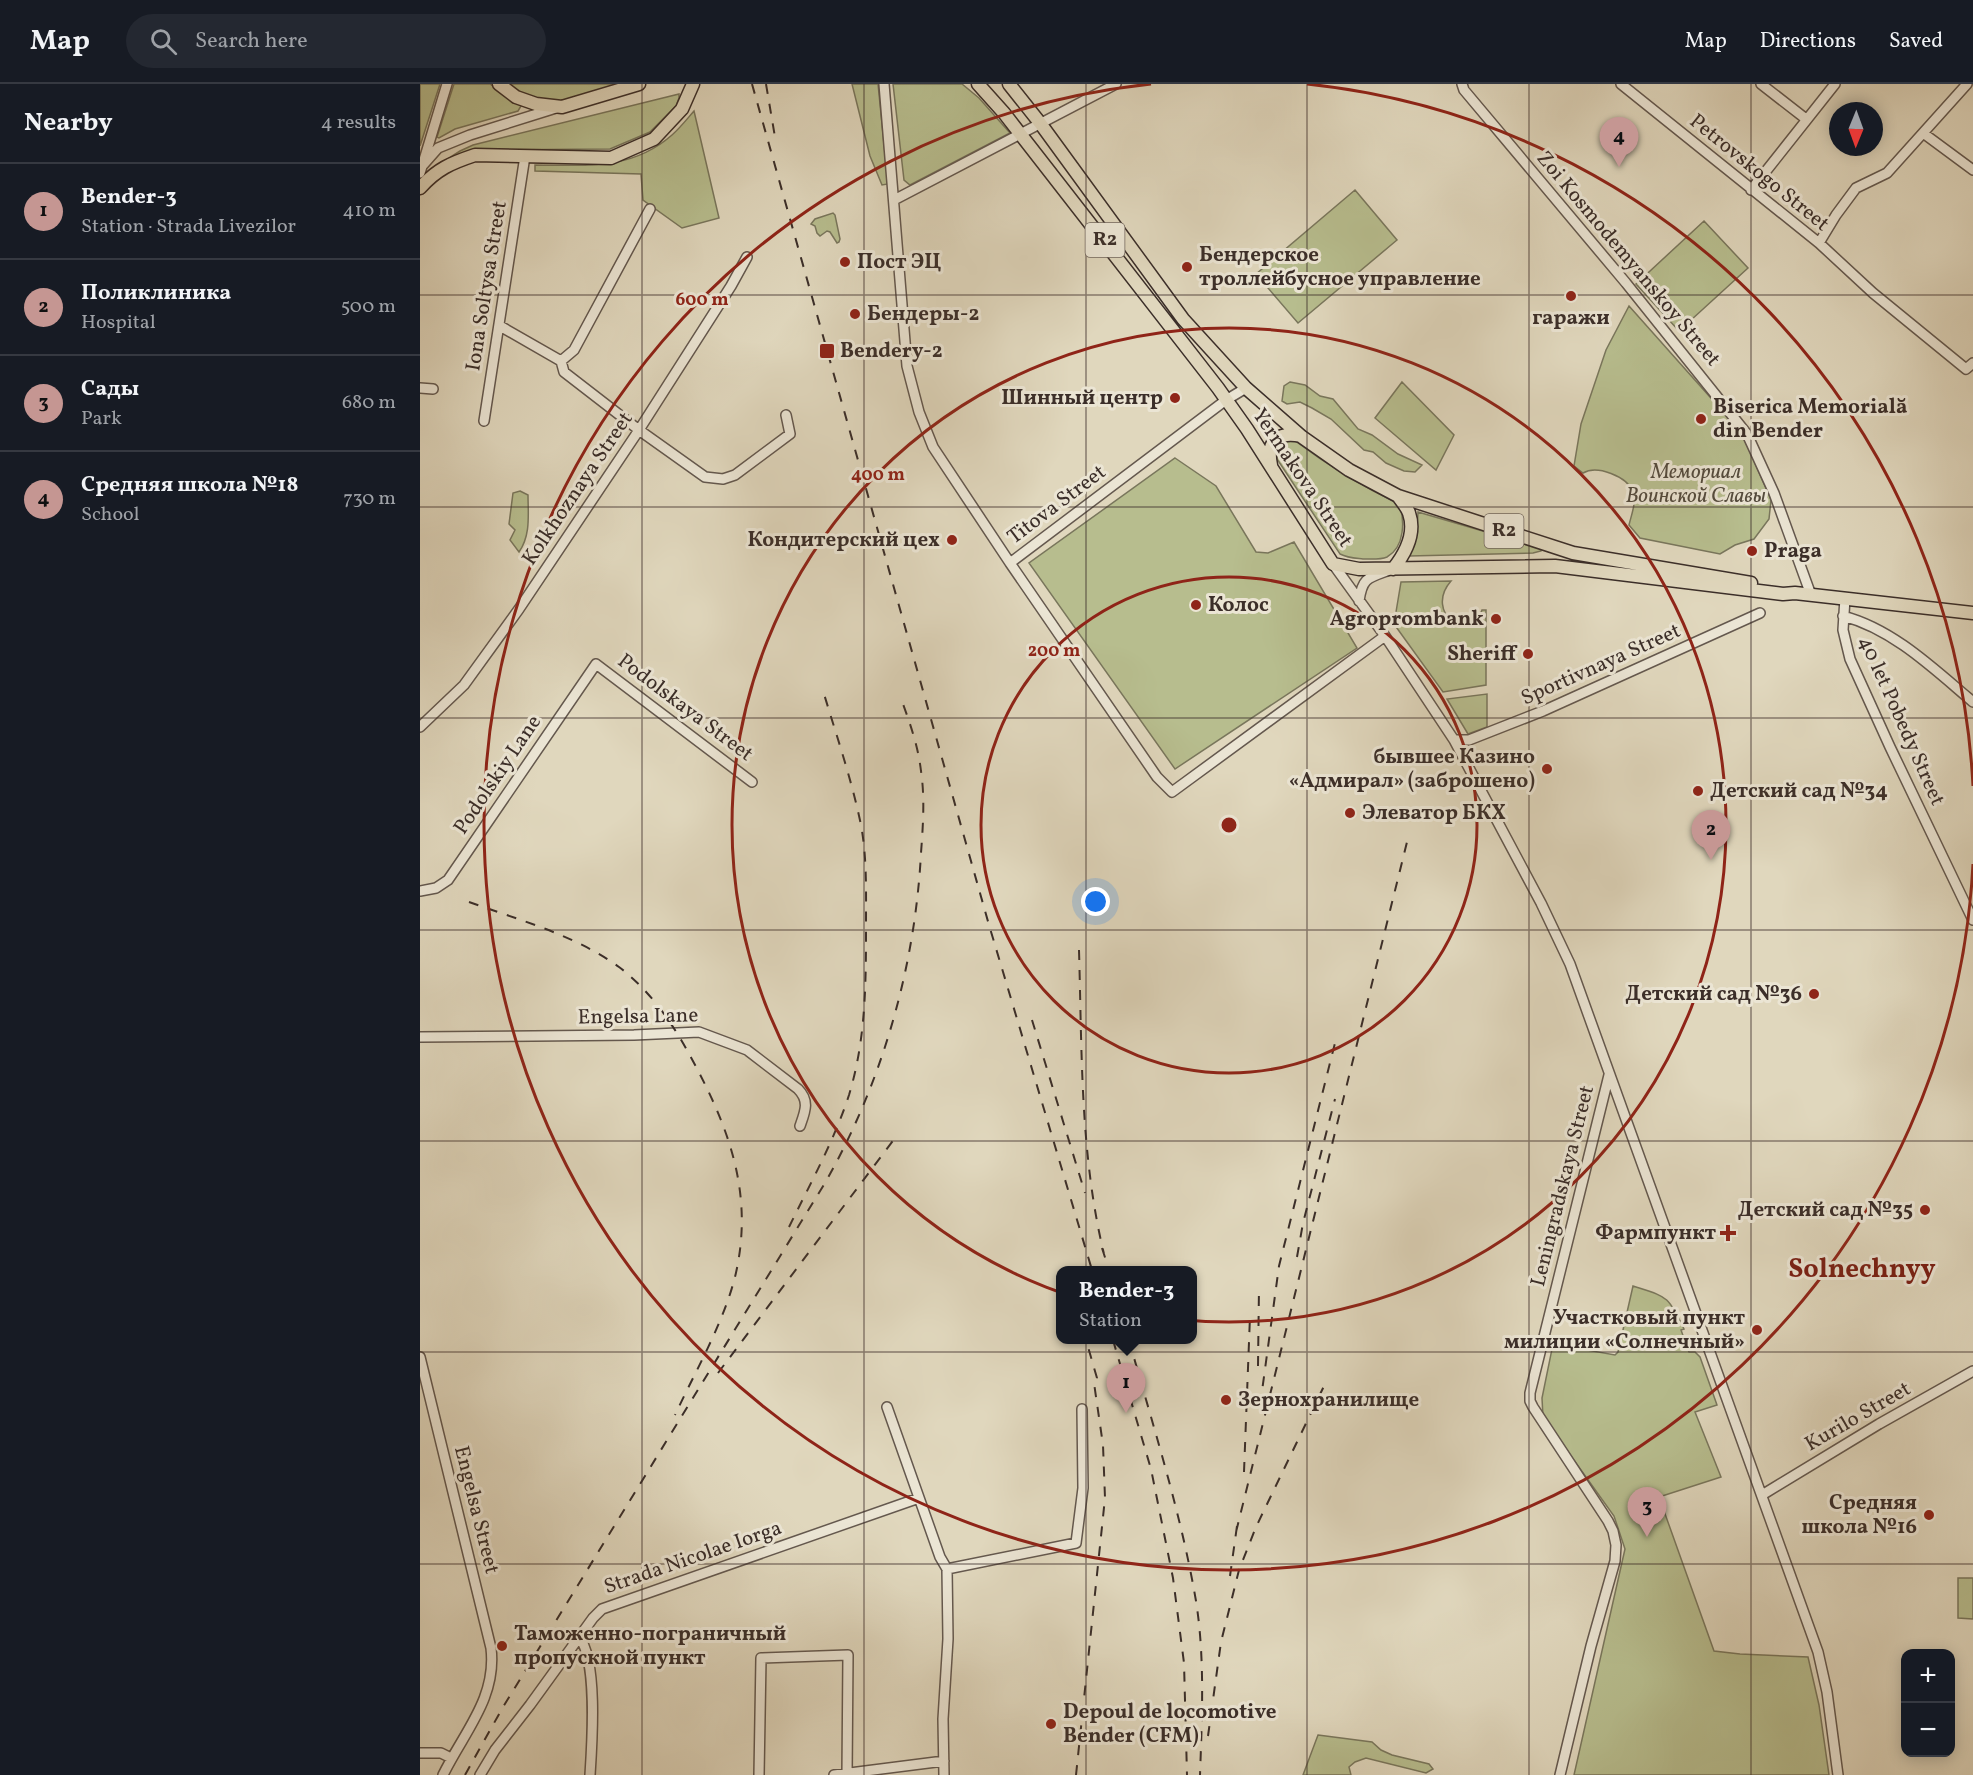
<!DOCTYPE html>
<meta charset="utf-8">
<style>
body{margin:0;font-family:Vollkorn,serif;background:#242831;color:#f1f3f6}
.controls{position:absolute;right:18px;bottom:18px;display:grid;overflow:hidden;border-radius:12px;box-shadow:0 3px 15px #0003}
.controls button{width:54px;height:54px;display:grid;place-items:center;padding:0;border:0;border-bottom:2px solid #363941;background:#171b24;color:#f1f3f6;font:30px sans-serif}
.compass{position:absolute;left:1409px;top:18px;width:54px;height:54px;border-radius:50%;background:#171b24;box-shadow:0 3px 15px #0003;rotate:181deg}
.you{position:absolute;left:676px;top:818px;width:21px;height:21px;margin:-15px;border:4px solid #fff;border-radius:50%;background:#1a73e8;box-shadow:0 0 0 9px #1a73e833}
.badge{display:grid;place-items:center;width:39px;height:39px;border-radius:50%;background:#c59692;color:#111;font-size:20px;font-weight:700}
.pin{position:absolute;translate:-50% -50px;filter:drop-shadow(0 2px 3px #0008)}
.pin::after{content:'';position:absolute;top:32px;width:21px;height:18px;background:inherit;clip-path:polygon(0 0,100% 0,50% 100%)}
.popup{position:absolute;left:636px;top:1182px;width:141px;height:78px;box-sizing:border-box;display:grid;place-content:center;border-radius:12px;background:#171b24;filter:drop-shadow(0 2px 4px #0005);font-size:20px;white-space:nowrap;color:#9ea1a6}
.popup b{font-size:22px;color:#f1f3f6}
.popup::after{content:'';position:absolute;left:50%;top:100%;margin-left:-12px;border:12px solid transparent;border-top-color:#171b24}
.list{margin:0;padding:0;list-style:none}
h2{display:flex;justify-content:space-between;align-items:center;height:78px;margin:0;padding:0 24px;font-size:26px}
h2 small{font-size:20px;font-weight:400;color:#9ea1a6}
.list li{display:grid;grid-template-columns:39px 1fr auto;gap:18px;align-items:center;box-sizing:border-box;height:96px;padding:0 24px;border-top:2px solid #363941}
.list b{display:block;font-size:22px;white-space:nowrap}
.list p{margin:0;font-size:20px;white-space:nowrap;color:#9ea1a6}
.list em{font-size:20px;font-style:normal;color:#9ea1a6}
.icon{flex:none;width:33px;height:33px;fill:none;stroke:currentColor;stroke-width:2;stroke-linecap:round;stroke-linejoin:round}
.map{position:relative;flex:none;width:1553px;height:1691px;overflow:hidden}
header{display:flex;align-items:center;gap:36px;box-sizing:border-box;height:84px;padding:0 30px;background:#171b24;border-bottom:2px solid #363941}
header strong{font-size:28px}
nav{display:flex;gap:33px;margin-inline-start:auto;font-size:21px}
.search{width:420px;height:54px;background:#242831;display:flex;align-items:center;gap:15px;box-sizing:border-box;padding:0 21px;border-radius:33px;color:#9ea1a6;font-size:22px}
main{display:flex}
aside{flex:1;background:#171b24}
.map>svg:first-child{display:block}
.green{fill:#b7bd8e;stroke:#79765c;stroke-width:1.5}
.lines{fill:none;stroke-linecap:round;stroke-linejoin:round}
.minor-casing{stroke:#64584e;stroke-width:12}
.major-casing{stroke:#3b2e29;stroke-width:15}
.minor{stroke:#ebe5d4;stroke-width:9}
.major{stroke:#e0d7bd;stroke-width:12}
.rail{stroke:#3b2e29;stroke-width:2;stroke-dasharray:10 10;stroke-linecap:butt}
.grid{fill:none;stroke:#3b2e29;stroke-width:1.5;stroke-opacity:0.55}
.ring{fill:none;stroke:#8f2418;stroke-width:3}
.poi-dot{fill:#8f2418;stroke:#ebe5d4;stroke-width:2}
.labels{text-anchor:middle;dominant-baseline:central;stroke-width:6;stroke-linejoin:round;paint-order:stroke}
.shield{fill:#ebe5d4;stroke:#70655c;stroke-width:1.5}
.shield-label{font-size:20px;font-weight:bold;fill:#3b2e29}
.street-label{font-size:21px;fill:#3b2e29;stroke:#ebe5d4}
.poi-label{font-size:21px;font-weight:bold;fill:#3b2e29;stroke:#ebe5d4;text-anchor:start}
.park-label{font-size:21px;font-style:italic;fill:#544b3d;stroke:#ebe5d4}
.district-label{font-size:27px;font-weight:bold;fill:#7a1f14;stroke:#ebe5d4}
.centre{fill:#8f2418;stroke:#ebe5d4;stroke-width:3}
.ring-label{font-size:18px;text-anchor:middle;font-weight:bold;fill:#8f2418;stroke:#ebe5d4;stroke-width:6;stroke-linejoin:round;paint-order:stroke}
</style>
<header>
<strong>Map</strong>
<div class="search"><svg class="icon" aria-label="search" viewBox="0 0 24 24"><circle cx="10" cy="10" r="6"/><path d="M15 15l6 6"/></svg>Search here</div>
<nav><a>Map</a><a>Directions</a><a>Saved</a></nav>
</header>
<main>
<aside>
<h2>Nearby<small>4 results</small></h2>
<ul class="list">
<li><span class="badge">1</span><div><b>Bender-3</b><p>Station · Strada Livezilor</p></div><em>410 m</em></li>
<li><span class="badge">2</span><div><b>Поликлиника</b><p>Hospital</p></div><em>500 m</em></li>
<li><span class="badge">3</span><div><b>Сады</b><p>Park</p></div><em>680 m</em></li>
<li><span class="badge">4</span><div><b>Средняя школа №18</b><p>School</p></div><em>730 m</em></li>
</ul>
</aside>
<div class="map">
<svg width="1553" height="1691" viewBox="0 0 1553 1691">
<rect width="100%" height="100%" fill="#e0d7bd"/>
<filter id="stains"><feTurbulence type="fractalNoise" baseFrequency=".00333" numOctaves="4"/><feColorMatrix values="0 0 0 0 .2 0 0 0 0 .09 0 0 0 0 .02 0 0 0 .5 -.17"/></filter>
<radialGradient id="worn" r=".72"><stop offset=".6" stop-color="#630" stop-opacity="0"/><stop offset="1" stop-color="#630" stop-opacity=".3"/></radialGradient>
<!-- green -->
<path class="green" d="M0 0H20L0 62Z
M34 0H70L101 22 98 27 35 45 19 54 17 53Z
M88 0H201C165 11 119 33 88 0Z
M432 0H458L468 100 462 101 450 72Z
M473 0H542L559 14 590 49 490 101 484 96Z
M259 10V14L256 22 230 48 190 65 54 66 23 78 40 67 53 61Z
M274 27 299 134 262 144 223 116 221 90 115 87V81C165 81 211 87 252 51 260 44 267 35 274 27Z
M935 106 977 156 878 239 836 190Z
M413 129 415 131 420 155 419 158 417 159 410 148 407 147 400 152 397 149 395 142 391 140 395 135Z
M1284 137 1328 184 1259 247 1216 200Z
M1209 222 1322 349 1351 416 1349 435 1334 455 1315 461 1300 470 1220 454 1209 441C1211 432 1217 417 1213 408 1207 392 1177 381 1163 389L1154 382 1161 340 1186 266Z
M870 298 885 301 900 312 913 315 938 345 952 351 978 370 1002 381 995 388 984 387 966 379 953 368 944 366 911 335 892 324 880 318 867 320 862 317 864 302Z
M982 298 1034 351 1016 386 955 334Z
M874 356C907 381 941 402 979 420 985 436 985 463 967 473 960 476 951 475 943 475 934 474 928 474 920 470L857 375V364L864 358Z
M755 374 796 402 836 468 848 469 874 458 937 564 755 685 609 479Z
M100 407 108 411C108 430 111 451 99 468L90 456 95 446 89 440 93 409Z
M998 428 1114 462 1121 465V467L1113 469 989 472 988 471 997 448Z
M1031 497C1003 529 1051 562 1062 526H1066V601L1023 608 974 540 981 498Z
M1067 610V643L1048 650 1027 615Z
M1213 1202C1247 1213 1248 1211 1264 1245L1261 1246 1269 1268H1275L1280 1273 1297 1321 1275 1328 1301 1393 1239 1413 1294 1567 1320 1570 1388 1573 1399 1621 1409 1691H1154L1205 1465 1194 1432 1123 1333 1122 1314 1133 1260 1195 1271 1198 1268Z
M1538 1494H1553V1535L1538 1534Z
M898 1651 952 1658 961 1666 972 1671 1009 1680 1013 1685 1006 1689 946 1674 935 1678 929 1683 931 1691H883Z"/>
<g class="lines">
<!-- minor casing -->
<g class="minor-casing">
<path id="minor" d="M464 0 487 282 499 328 513 363 590 479
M1042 0 1044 6 1206 199 1327 350 1354 409 1391 511
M1201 0 1399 159 1453 209 1546 285 1553 279
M1341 0 1386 35
M1503 49 1553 86
M3 81 18 64 50 51 136 24
M0 89 27 0
M1331 106 1415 0
M474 116 696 0
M1399 159 1416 131 1436 104 1467 89 1547 0
M80 242 141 277 144 288 219 346 285 393 303 395 315 391 370 350 366 331
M141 277 154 266 230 125
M0 304 13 305
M826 304 806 316 590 479 737 693 752 708 965 552
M64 337 105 72
M913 480 965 552 1034 656 1121 819 1150 880 1398 1568 1407 1608 1418 1691
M1425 514 1423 546 1430 575 1470 663 1553 836
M939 517C942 495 947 494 967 487
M1423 532C1473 545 1514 585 1553 618
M0 643 44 601 99 525 219 346 311 202 327 173
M1034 656H1049L1123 627 1340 529
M0 807 16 804 28 796 176 580 332 698
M0 953 214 951 279 948 327 966 378 1005C390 1017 385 1028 380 1042
M0 1273 71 1564C77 1614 44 1648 23 1691
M467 1323 520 1473 527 1485 528 1555 523 1635 524 1691
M1342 1411 1459 1340 1553 1287
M527 1485 656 1459 663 1404 662 1325
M159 1553C178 1576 172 1660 170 1691
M0 1669H21L31 1674
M60 1691 75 1666 110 1621 173 1534 182 1525 499 1414
M339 1691 341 1574 428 1571 427 1691
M414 1691 524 1677
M1140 1691 1171 1562 1195 1477 1196 1461 1193 1447 1188 1437 1113 1323 1110 1317V1309L1189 991"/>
</g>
<!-- major casing -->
<g class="major-casing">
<path id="major" d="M79 0 96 13 116 20 142 23 219 0
M558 0 584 29 798 304 827 345 913 480 939 485 1135 482 1363 510 1375 509 1553 529
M589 0 620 39 763 235 826 304 882 353 929 386 978 412 1153 469 1331 499
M0 104C17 85 31 79 55 71L191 74 234 55 262 25 273 0
M851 381C846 358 858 347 881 352
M973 485C985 470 996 449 989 429 987 423 981 417 978 412"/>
</g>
<!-- minor -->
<use href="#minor" class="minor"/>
<!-- major -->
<use href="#major" class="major"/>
<!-- rail -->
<path class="rail" d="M332 0 569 841 672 1186
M346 0 356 59
M49 818C99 836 155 851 199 883 232 908 255 943 274 979 311 1048 334 1114 315 1193 303 1240 275 1288 255 1331
M659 866C662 968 660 1071 684 1170
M612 936 665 1109
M369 1143C390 1100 414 1057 429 1011 446 955 446 899 446 841 446 807 447 774 441 741 432 697 417 653 404 610
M682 1164 689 1186
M877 1173 883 1139 915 1015
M693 1256 731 1385 753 1494 764 1579 767 1691
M709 1256C733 1342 761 1429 776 1517 785 1574 782 1633 780 1691
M838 1282 839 1203
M298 1289 475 1054
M840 1322 859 1182 916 955
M824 1388 830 1232
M816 1448 989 750
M810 1492 817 1442
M788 1652 801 1558 819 1486 836 1443 904 1302
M45 1691 83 1623 405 1099C462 999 495 884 501 769 503 742 505 714 501 687 498 661 489 636 480 612
M656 1691 685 1414 683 1361 674 1299 677 1294 666 1256"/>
</g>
<!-- grid -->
<path class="grid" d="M222 0V1691M444 0V1691M666 0V1691M887 0V1691M1109 0V1691M1331 0V1691M0 211H1553M0 423H1553M0 634H1553M0 846H1553M0 1057H1553M0 1268H1553M0 1480H1553"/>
<!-- distance rings -->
<g class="ring">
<circle cx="809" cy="741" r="248"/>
<circle cx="809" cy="741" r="497"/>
<path d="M1553 780A745 745 0 1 1 731 0M887 0A745 745 0 0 1 1553 702"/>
</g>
<!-- markers -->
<g class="poi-dot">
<circle cx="425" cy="178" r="6"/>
<circle cx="767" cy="183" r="6"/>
<circle cx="1151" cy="212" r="6"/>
<circle cx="435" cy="230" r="6"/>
<rect x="399" y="259" width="16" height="16" rx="3"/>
<circle cx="755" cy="314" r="6"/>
<circle cx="1281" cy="335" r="6"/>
<circle cx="532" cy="456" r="6"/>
<circle cx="1332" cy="467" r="6"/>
<circle cx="776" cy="521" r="6"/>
<circle cx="1076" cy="535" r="6"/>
<circle cx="1108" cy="570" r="6"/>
<circle cx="1127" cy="685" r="6"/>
<circle cx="1278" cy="707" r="6"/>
<circle cx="930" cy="729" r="6"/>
<circle cx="1394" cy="910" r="6"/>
<circle cx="1505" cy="1126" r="6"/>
<path d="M1305 1140h6v6h6v6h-6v6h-6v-6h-6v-6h6z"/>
<circle cx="1337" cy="1246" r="6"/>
<circle cx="806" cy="1316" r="6"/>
<circle cx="1509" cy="1431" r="6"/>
<circle cx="82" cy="1562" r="6"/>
<circle cx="631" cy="1640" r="6"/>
</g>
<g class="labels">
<!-- shield labels -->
<g class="shield">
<rect x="665.5" y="139" width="39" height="34" rx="4.5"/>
<rect x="1064.5" y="430" width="39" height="34" rx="4.5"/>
</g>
<g class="shield-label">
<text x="685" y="156">R2</text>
<text x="1084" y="447">R2</text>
</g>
<!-- street labels -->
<g class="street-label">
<text transform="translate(1339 89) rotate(39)">Petrovskogo Street</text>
<text transform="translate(1208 175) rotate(50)">Zoi Kosmodemyanskoy Street</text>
<text transform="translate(67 202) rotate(-81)">Iona Soltysa Street</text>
<text transform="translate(882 394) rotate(56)">Yermakova Street</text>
<text transform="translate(158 405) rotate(-56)">Kolkhoznaya Street</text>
<text transform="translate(637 421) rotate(-37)">Titova Street</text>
<text transform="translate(1181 581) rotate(-24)">Sportivnaya Street</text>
<text transform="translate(265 624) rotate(37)">Podolskaya Street</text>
<text transform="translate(1481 637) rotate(66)">40 let Pobedy Street</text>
<text transform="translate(78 691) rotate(-56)">Podolskiy Lane</text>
<text transform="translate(218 933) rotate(-1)">Engelsa Lane</text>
<text transform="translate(1143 1102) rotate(-76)">Leningradskaya Street</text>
<text transform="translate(1438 1333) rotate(-30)">Kurilo Street</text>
<text transform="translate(56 1426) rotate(76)">Engelsa Street</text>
<text transform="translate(273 1474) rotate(-19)">Strada Nicolae Iorga</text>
</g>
<!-- poi labels -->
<g class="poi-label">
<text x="779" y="171">Бендерское<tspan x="779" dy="24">троллейбусное управление</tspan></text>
<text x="437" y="178">Пост ЭЦ</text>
<text x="447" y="230">Бендеры-2</text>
<text x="1151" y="234" text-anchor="middle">гаражи</text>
<text x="420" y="267">Bendery-2</text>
<text x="743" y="314" text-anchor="end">Шинный центр</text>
<text x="1293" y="323">Biserica Memorială<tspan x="1293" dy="24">din Bender</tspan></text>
<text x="520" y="456" text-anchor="end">Кондитерский цех</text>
<text x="1344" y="467">Praga</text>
<text x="788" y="521">Колос</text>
<text x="1064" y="535" text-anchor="end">Agroprombank</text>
<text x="1096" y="570" text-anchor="end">Sheriff</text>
<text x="1115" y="673" text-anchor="end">бывшее Казино<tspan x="1115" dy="24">«Адмирал» (заброшено)</tspan></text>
<text x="1290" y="707">Детский сад №34</text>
<text x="942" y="729">Элеватор БКХ</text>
<text x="1382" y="910" text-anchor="end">Детский сад №36</text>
<text x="1493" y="1126" text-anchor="end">Детский сад №35</text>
<text x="1296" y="1149" text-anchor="end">Фармпункт</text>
<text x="1325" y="1234" text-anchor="end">Участковый пункт<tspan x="1325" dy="24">милиции «Солнечный»</tspan></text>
<text x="818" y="1316">Зернохранилище</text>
<text x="1497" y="1419" text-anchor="end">Средняя<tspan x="1497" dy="24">школа №16</tspan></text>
<text x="94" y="1550">Таможенно-пограничный<tspan x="94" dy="24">пропускной пункт</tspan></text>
<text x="643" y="1628">Depoul de locomotive<tspan x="643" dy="24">Bender (CFM)</tspan></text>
</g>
<!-- park labels -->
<g class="park-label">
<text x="1276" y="388">Мемориал<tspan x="1276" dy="24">Воинской Славы</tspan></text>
</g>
<!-- district labels -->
<g class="district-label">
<text x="1442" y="1186">Solnechnyy</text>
</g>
</g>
<circle cx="809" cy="741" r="9" class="centre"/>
<g class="ring-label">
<text x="282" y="221">600 m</text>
<text x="458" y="396">400 m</text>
<text x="634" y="572">200 m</text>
</g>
<rect width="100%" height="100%" filter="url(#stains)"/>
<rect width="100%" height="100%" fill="url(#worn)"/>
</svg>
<div class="controls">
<button>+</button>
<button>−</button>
</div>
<svg class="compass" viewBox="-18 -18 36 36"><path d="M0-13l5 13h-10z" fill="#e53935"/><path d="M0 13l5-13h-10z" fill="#9ea1a6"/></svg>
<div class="you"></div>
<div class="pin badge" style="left:706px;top:1329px">1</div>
<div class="popup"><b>Bender-3</b>Station</div>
<div class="pin badge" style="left:1291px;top:776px">2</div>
<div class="pin badge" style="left:1227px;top:1453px">3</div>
<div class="pin badge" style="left:1199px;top:83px">4</div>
</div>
</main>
